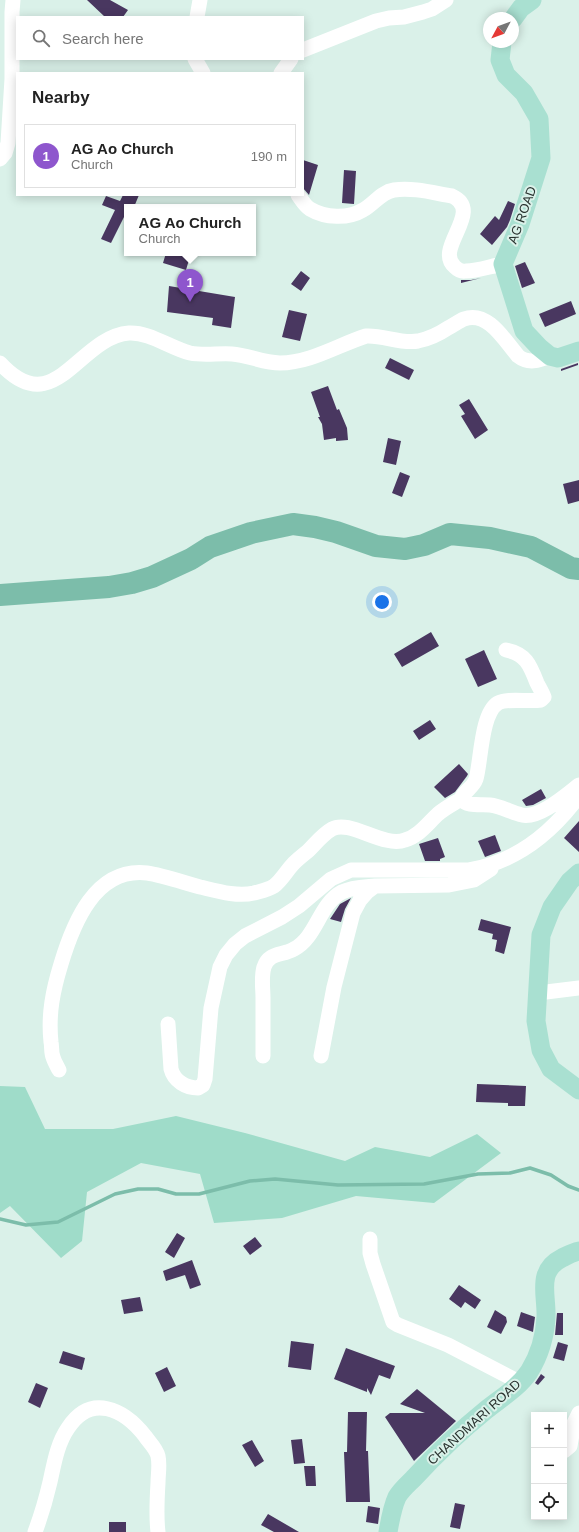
<!DOCTYPE html>
<meta charset="utf-8">
<style>
body{margin:0;font-family:Arial,sans-serif;background:#f2f2f2;color:#222}
.controls{position:absolute;right:12px;bottom:12px;display:grid;overflow:hidden;border-radius:0px;box-shadow:0 2px 10px #0003}
.controls button{width:36px;height:36px;display:grid;place-items:center;padding:0;border:0;border-bottom:1px solid #e0e0e0;background:#fff;color:#222;font:20px sans-serif}
.compass{position:absolute;left:483px;top:12px;width:36px;height:36px;border-radius:50%;background:#fff;box-shadow:0 2px 10px #0003;rotate:229deg}
.you{position:absolute;left:382px;top:602px;width:14px;height:14px;margin:-10px;border:3px solid #fff;border-radius:50%;background:#1a73e8;box-shadow:0 0 0 6px #1a73e833}
.badge{display:grid;place-items:center;width:26px;height:26px;border-radius:50%;background:#8e56cd;color:#fff;font-size:13px;font-weight:700}
.pin{position:absolute;translate:-50% -33px;filter:drop-shadow(0 1px 2px #0008)}
.pin::after{content:'';position:absolute;top:21px;width:14px;height:12px;background:inherit;clip-path:polygon(0 0,100% 0,50% 100%)}
.popup{position:absolute;left:124px;top:204px;width:132px;height:52px;box-sizing:border-box;display:grid;place-content:center;border-radius:0px;background:#fff;filter:drop-shadow(0 1px 3px #0005);font-size:13px;white-space:nowrap;color:#767676}
.popup b{font-size:15px;color:#222}
.popup::after{content:'';position:absolute;left:50%;top:100%;margin-left:-8px;border:8px solid transparent;border-top-color:#fff}
.list{margin:0;padding:0;list-style:none}
h2{display:flex;justify-content:space-between;align-items:center;height:52px;margin:0;padding:0 16px;font-size:17px}
h2 small{font-size:13px;font-weight:400;color:#767676}
.list li{display:grid;grid-template-columns:26px 1fr auto;gap:12px;align-items:center;box-sizing:border-box;height:64px;margin:0 8px 8px;padding:0 8px;border:1px solid #e0e0e0;border-radius:0px}
.list b{display:block;font-size:15px;white-space:nowrap}
.list p{margin:0;font-size:13px;white-space:nowrap;color:#767676}
.list em{font-size:13px;font-style:normal;color:#767676}
.icon{flex:none;width:22px;height:22px;fill:none;stroke:currentColor;stroke-width:2;stroke-linecap:round;stroke-linejoin:round}
.map{position:relative;flex:none;width:579px;height:1532px;overflow:hidden}
.search{position:absolute;background:#fff;box-shadow:0 2px 10px #0003;left:16px;top:16px;width:288px;height:44px;display:flex;align-items:center;gap:10px;box-sizing:border-box;padding:0 14px;border-radius:0px;color:#767676;font-size:15px}
.panel{position:absolute;background:#fff;box-shadow:0 2px 10px #0003;left:16px;top:72px;width:288px;height:124px;border-radius:0px}
.map>svg:first-child{display:block}
.green{fill:#9fdcc9}
.lines{fill:none;stroke-linecap:round;stroke-linejoin:round}
.stream{stroke:#7cbdaa;stroke-width:3.5}
.river{stroke:#7cbdaa;stroke-width:22}
.building{fill:#493760}
.minor{stroke:#fff;stroke-width:15}
.major{stroke:#a9e0d1;stroke-width:19}
.labels{text-anchor:middle;dominant-baseline:central;stroke-width:4;stroke-linejoin:round;paint-order:stroke}
.street-label{font-size:13px;fill:#28312e;stroke:#daf1e9}
</style>
<div class="map">
<svg width="579" height="1532" viewBox="0 0 579 1532">
<rect width="100%" height="100%" fill="#daf1e9"/>
<!-- green -->
<path class="green" d="M0 1086 25 1087 45 1129H113L176 1116 245 1133 345 1161 375 1147 430 1157 477 1134 501 1153 434 1203 356 1196 282 1218 214 1223 200 1174 141 1163 87 1192 82 1241 61 1258 10 1206 0 1213Z"/>
<g class="lines">
<!-- stream -->
<path class="stream" d="M0 1219 26 1225 58 1222 115 1194 138 1189H158L176 1194H199L250 1181 275 1179 338 1185 424 1184 478 1174 510 1173 530 1168 551 1175 568 1186 579 1190"/>
<!-- river -->
<path class="river" d="M0 595 109 587 132 583 152 577 191 559 210 547 251 533 293 524 315 527 336 532 376 546 405 549 424 545 450 534 490 538 531 547 571 568 579 569"/>
</g>
<!-- building -->
<path class="building" d="M87 0H110L128 10 123 17H105Z
M303 160 318 165 309 195 303 188Z
M344 170 356 171 354 204 342 203Z
M123 195H139L134 207H127V211L111 243 101 239 115 210 102 205 106 196 120 201Z
M508 201 515 204 510 220 507 227 492 245 480 234 495 216 499 220Z
M166 253H191L186 270 163 263Z
M525 262 535 283 522 288 515 266Z
M301 271 310 278 301 291 291 284Z
M481 278 461 283V280H471Z
M169 286 235 297 231 328 212 325 213 318 167 312Z
M571 301 576 314 545 327 539 314Z
M289 310 307 314 300 341 282 337Z
M390 358 414 370 409 380 385 368Z
M578 363V365L561 371V369Z
M328 386 337 410 339 409 347 428 348 440 336 441V438L324 440 322 424 318 417H320L311 392Z
M469 399 488 430 475 439 461 416 465 414 459 405Z
M388 438 401 441 396 465 383 462Z
M400 472 410 476 402 497 392 493Z
M579 480V501L568 504 563 484Z
M431 632 439 646 402 667 394 654Z
M484 650 497 679 478 687 465 659Z
M430 720 436 729 419 740 413 731Z
M459 764 468 774 467 776 455 792 445 798 434 787Z
M541 789 546 798 533 805 526 806 522 800Z
M579 821V852L564 838Z
M495 835 501 851 485 857 478 841Z
M438 838 445 857 440 859V861H425L419 844Z
M351 898 345 909 341 922 330 919 340 904Z
M481 919 511 927 504 954 495 951 497 940 492 939 493 934 478 930Z
M477 1084 526 1086 525 1106H508V1103L476 1102Z
M177 1233 185 1238 174 1258 165 1252Z
M255 1237 262 1246 250 1255 243 1246Z
M192 1260 201 1285 190 1289 185 1275 166 1281 163 1271Z
M459 1285 481 1300 475 1309 465 1302 461 1308 449 1299Z
M140 1297 143 1311 124 1314 121 1300Z
M495 1310 506 1317 507 1322 501 1334 487 1327Z
M521 1312 535 1317 533 1332 517 1326Z
M557 1313H563V1335H555Z
M291 1341 314 1344 311 1370 288 1367Z
M558 1342 568 1345 564 1361 553 1358Z
M346 1348 395 1366 390 1379 379 1375 371 1395 367 1388V1392L334 1379Z
M63 1351 85 1358 82 1370 59 1363Z
M167 1367 176 1386 164 1392 155 1373Z
M541 1374 545 1377 538 1385 535 1383Z
M36 1383 48 1388 40 1408 28 1402Z
M417 1389 456 1421 414 1461 385 1417 390 1413H425L400 1404Z
M348 1412H367L366 1451H368L370 1502H346L344 1452H347Z
M302 1439 305 1463 294 1464 291 1440Z
M252 1440 264 1461 255 1467 242 1445Z
M304 1466H315L316 1486H306Z
M455 1503 465 1505 460 1529 450 1527Z
M368 1506 380 1508 378 1524 366 1522Z
M268 1514 299 1532H274L261 1525Z
M109 1522H126V1532H109Z"/>
<g class="lines">
<!-- minor -->
<path class="minor" d="M197 17 200 0
M303 50 376 21 389 18 404 17 423 12 432 9 446 0
M195 59 203 73
M281 73 291 59
M0 159 5 153 8 143 12 79V12L13 0
M298 195C301 199 305 206 310 209 325 218 348 219 363 210 374 204 381 192 394 190 412 187 434 193 452 196 485 211 433 249 455 267 458 270 461 272 466 271 478 271 491 266 503 264
M0 363C55 423 78 337 129 333 150 332 170 348 190 353 204 356 218 353 232 354 248 355 263 363 280 363 310 363 338 345 366 336 384 335 400 344 418 341 428 339 439 334 448 328 454 325 459 321 464 319 488 310 505 341 518 356 528 364 539 361 550 356
M506 650C526 654 530 665 537 683 539 687 542 692 544 697L541 700C529 702 507 698 498 703 481 713 481 762 476 779 473 788 464 791 461 799 468 807 480 804 490 805 501 806 512 813 522 815 539 819 566 795 579 785
M538 993 579 988
M168 1024 171 1069C174 1081 186 1088 198 1088L203 1085 205 1079 211 1008 220 967 226 955 235 944 245 936 282 917 299 906 331 879 351 870H469C516 862 551 834 579 796
M263 1056C263 1037 263 1017 263 998 263 988 261 977 264 967 269 952 282 956 294 949 317 937 319 904 342 892 352 887 364 887 375 886
M321 1056 334 987 353 913 360 900 367 892 375 886 449 885 474 880 491 869
M59 1070C57 1066 54 1061 53 1057 51 1052 52 1046 51 1042 48 1014 53 990 61 964 73 924 95 867 147 873 162 875 185 883 200 887 217 891 237 897 254 893 261 891 268 890 274 886 282 880 287 870 294 863 298 859 303 855 308 851 316 843 323 834 332 829 350 819 383 848 405 840 419 836 428 823 438 814 445 808 453 804 461 799
M370 1239V1253L373 1264 393 1322 398 1325 448 1345 519 1382
M564 1451 570 1446 574 1423 579 1413
M35 1532C41 1516 46 1499 50 1482 54 1464 57 1444 68 1428 91 1393 124 1409 145 1436 149 1442 156 1448 158 1456 160 1465 158 1474 158 1483 157 1499 156 1516 158 1532"/>
<!-- major -->
<path class="major" d="M513 19 521 8 532 0
M502 42 500 60 506 75 524 93 539 119 541 158 520 224 503 264 524 331 539 347 550 356 558 358 579 351
M579 873 570 881 552 907 541 935 536 1021 541 1050 551 1069 579 1090
M388 1532C390 1521 392 1508 397 1497 401 1490 408 1484 413 1479 436 1454 460 1431 486 1410 501 1398 518 1388 529 1372 539 1356 545 1336 546 1317 547 1295 536 1271 562 1258 568 1255 573 1252 579 1251"/>
</g>
<g class="labels">
<!-- street labels -->
<g class="street-label">
<text transform="translate(522 215) rotate(-70)">AG ROAD</text>
<text transform="translate(474 1422) rotate(-42)">CHANDMARI ROAD</text>
</g>
</g>
</svg>
<div class="controls">
<button>+</button>
<button>−</button>
<button><svg class="icon" aria-label="locate" viewBox="0 0 24 24"><circle cx="12" cy="12" r="6"/><path d="M12 2v4M12 18v4M2 12h4M18 12h4"/></svg></button>
</div>
<svg class="compass" viewBox="-18 -18 36 36"><path d="M0-13l5 13h-10z" fill="#e53935"/><path d="M0 13l5-13h-10z" fill="#767676"/></svg>
<div class="you"></div>
<div class="pin badge" style="left:190px;top:302px">1</div>
<div class="popup"><b>AG Ao Church</b>Church</div>
<div class="search"><svg class="icon" aria-label="search" viewBox="0 0 24 24"><circle cx="10" cy="10" r="6"/><path d="M15 15l6 6"/></svg>Search here</div>
<section class="panel">
<h2>Nearby<small></small></h2>
<ul class="list">
<li><span class="badge">1</span><div><b>AG Ao Church</b><p>Church</p></div><em>190 m</em></li>
</ul>
</section>
</div>
